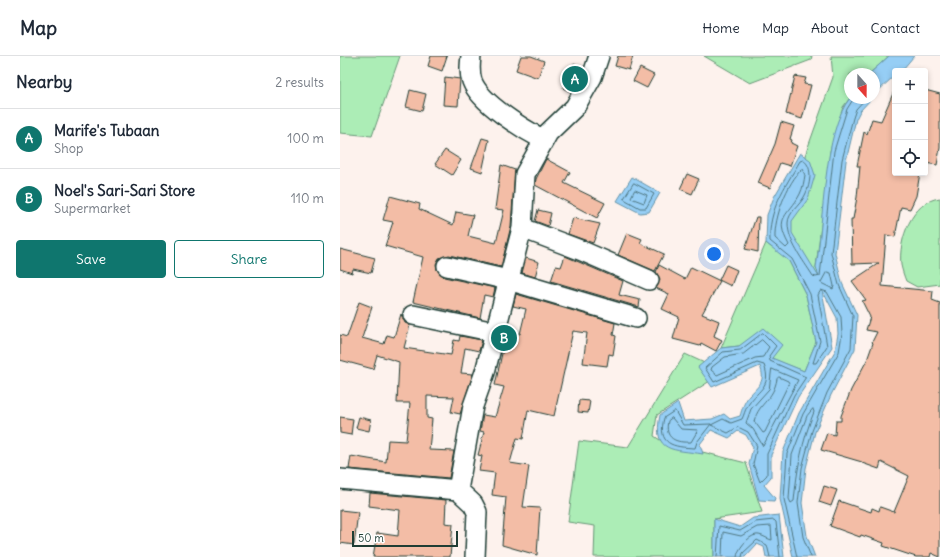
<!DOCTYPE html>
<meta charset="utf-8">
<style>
body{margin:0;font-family:Delius,sans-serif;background:#f6f6f7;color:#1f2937}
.controls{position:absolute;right:12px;top:12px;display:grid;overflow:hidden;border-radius:4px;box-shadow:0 2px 6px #0003}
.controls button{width:36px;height:36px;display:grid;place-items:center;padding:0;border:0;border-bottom:1px solid #e0e1e3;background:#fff;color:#1f2937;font:20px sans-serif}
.compass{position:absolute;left:504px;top:12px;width:36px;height:36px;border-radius:50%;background:#fff;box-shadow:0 2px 6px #0003;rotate:159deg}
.scale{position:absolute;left:12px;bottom:10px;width:106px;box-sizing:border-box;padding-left:4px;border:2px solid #1f3d34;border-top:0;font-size:11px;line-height:14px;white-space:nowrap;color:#1f3d34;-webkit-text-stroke:3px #fff;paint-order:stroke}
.you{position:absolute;left:374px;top:198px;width:14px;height:14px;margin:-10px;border:3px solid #fff;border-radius:50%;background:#1a73e8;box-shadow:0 0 0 6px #1a73e833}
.badge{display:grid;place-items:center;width:26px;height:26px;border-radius:50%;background:#0f766e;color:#fff;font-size:13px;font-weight:700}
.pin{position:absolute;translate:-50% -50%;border:2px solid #fff;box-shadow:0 1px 4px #0006}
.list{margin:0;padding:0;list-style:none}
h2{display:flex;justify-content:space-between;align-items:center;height:52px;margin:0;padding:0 16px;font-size:17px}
h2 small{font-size:13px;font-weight:400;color:#747a83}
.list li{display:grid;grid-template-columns:26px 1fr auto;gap:12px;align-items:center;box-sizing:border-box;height:60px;padding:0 16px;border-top:1px solid #e0e1e3}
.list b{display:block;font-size:15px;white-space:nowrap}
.list p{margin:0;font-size:13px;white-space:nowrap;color:#747a83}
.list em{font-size:13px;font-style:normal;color:#747a83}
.actions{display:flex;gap:8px;padding:12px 16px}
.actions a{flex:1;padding:9px 0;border:1px solid #0f766e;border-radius:4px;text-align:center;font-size:14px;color:#0f766e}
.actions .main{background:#0f766e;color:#fff}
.icon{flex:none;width:22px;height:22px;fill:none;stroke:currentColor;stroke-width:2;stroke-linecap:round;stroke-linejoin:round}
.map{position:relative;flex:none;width:600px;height:501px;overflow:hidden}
header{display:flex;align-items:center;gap:24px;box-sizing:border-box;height:56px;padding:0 20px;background:#fff;border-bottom:1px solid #e0e1e3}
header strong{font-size:19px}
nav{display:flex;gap:22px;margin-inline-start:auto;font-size:14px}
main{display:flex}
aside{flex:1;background:#fff}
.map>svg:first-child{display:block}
.green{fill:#acedb6;stroke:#669575}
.water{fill:#96cef5;stroke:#6694a8}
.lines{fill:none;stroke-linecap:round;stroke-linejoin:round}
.shore{stroke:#4f7781;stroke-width:1}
.building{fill:#f3bda6;stroke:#1f3d34}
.minor-casing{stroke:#1f3d34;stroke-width:22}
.minor{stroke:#fff;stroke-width:19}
</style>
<header>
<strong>Map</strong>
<nav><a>Home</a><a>Map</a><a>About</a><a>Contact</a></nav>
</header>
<main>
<aside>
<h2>Nearby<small>2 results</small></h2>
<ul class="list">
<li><span class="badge">A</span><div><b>Marife's Tubaan</b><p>Shop</p></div><em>100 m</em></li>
<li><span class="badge">B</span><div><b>Noel's Sari-Sari Store</b><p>Supermarket</p></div><em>110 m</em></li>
</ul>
<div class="actions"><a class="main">Save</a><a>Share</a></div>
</aside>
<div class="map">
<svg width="600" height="501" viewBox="0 0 600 501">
<rect width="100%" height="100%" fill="#fdf2ed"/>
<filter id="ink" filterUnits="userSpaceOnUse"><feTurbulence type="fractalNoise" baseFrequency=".025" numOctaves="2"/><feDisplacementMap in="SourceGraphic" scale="8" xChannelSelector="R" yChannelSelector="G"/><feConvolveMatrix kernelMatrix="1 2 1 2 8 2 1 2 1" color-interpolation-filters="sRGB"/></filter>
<g filter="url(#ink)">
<!-- green -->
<path class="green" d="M0 0H60L32 80 0 77Z
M364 0H472L471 4 410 27Z
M491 0H549L529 18H510V42L503 51 490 95 476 211 480 223 449 205 466 239 476 286 464 315 399 290 381 292 426 187 432 192 493 21Z
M600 142V228L577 231 566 225C564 220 562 214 561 209 558 184 572 145 600 142Z
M345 298 384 316 317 359 314 380 323 386 406 407 422 456 374 463V501H254L255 470 228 466 239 385 288 391Z"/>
<!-- water -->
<path class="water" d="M549 0H574L563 13 555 15V19L534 39V18H529Z
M510 42H532L520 55 516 63 506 105 495 197 502 227 517 259 515 293 491 339 475 376 466 412 462 447 467 480 475 501H453L440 443 443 396 459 357 495 295 498 278 497 262 482 234 492 291 458 341 431 399V421L424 429 435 442 434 445 419 444 409 408 413 391 406 379 398 375 389 382 371 374 360 388 363 398C334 393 312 398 320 359L338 347 344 365 372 363 384 358 390 363 400 360C402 353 404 346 409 340 419 329 426 326 420 310L372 331 358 311 381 292 399 290 423 272 442 289 432 302 464 315 476 286 466 239 449 205 426 187 427 159 434 141 460 97 470 104 475 119 468 143 452 165V177L479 221 476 211C484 166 483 75 510 42Z
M292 121 320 137 309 156 300 157 277 145Z
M439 459 444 501H426L424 491 417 488 405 501H374V463L400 471 413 462Z"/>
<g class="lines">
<!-- shore -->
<path class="shore" d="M462 113 465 119C464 125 463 132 460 138 449 160 433 160 449 189L446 192 435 182C434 162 447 127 462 113Z
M294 127 314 138 306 152H300L284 143Z
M295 134 307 139 304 147 291 142Z
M487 216 491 217 494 230 493 233 481 227Z
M423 277 436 290 429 300 430 305 466 321 454 339 427 398V419L420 426 413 408 417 390 408 376 398 371 388 377 371 369 383 363 391 367 402 363C404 359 405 354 407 351 416 334 433 332 424 309L417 307 374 326 365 312 383 296 400 294Z
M422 284 429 291 423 301 415 302 377 319 371 314 372 311 385 301 403 298Z
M432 313 458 324 423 390 413 373 406 367 411 353 429 333Z
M439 321 448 325 449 327 425 376 423 377 414 365C420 345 433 345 437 323Z
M473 353 474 356C462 385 457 414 454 445L451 447 449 443 452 399 467 360Z
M335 355 343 369 371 368 357 386 355 392C333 391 317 389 324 362Z
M332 362 341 373 358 374 351 386C336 387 324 383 328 365Z
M377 501 379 470 400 475 415 466 434 464 436 466 440 501
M382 501 383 476 401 480 417 471 431 470 432 484C427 483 421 478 416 479 408 480 397 494 397 501
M402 501 403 497 417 484 427 489 430 501
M457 501 444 443 447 398 463 358 499 296 502 278 501 261 487 236 481 234 478 239 487 290 476 307H473L480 285 470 238 452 203 430 185C428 154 445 131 460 105L463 104C474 111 470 131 464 141 460 149 448 157 448 167 448 186 463 204 473 220L476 221 480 220 494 95 507 53 514 42
M471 501 463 481 458 447 462 412 472 375 487 337 511 292 513 260 499 229 491 197 502 104 513 62 516 53 526 42"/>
</g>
<!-- building -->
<path class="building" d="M91 0H107L102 15 88 10Z
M181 0H191L204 5 198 22 176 14Z
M278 0H293L289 14 275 10Z
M234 8 243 13 231 36 223 32Z
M300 12 314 19 307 32 293 25Z
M455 20 466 22 464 28 471 29 462 63 446 58Z
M105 21 120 23 118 50 103 49Z
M555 33V117H580L576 140 570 153 561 151 555 181 546 179 542 230 593 235 592 244 600 247V501L591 497 590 501H576L543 490 544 487 521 479 520 481 490 470 499 445 531 456 532 452 539 455 540 451 554 456 569 420 541 406 539 413 522 407V406L481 394 487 377 495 379 496 365H501V360L511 334 527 304 533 287 532 286 537 276 526 274 530 261 522 245 526 244 512 225 539 207 512 208 511 163H513L517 141 520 110H517L524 76 527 78 532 63 541 65Z
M70 34 86 38 82 55 66 51Z
M585 34 600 38V92L597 109 585 107Z
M441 66 454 70 450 83 452 84 451 87 457 90 450 110 440 107 430 132 418 127 435 88Z
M142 82 149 84 142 116 131 112Z
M105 94 121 104 112 119 95 108Z
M206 103 230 116 224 127 265 147 257 162 195 129 196 123Z
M161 109 175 114 171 170 161 211 109 199 99 202 96 208 97 214 104 221 155 232 153 241 144 239 140 262 73 246 83 201 45 190 53 166 43 164 50 140 80 148 79 153 113 169 116 156 133 159 128 180 156 187 164 154 155 153Z
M347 118 359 123 352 138 340 133Z
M198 154 211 157 208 170 195 165Z
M416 161H419L418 196 405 193Z
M233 162 260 168 253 187 228 178Z
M287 177 302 183 300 187 324 198 315 215 278 199Z
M0 193 35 202 31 217 13 213 12 217 0 213Z
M225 200 283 225 279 239 300 244 299 251 211 225 216 210 221 211Z
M186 202 199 206 195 221 182 217Z
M319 209 345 223 351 211 380 225 362 258 379 265 374 280 382 284 376 295 361 287 360 290 333 283 339 261 322 253 329 238 316 232 320 223 316 216Z
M386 209 397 214 391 230 379 224Z
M176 238 275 267 273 279 276 280 273 299 269 298 267 310 243 307 247 277 233 275 214 360 188 354 183 383 177 382 170 407 189 410 183 451 200 452 197 499 162 489 166 441 152 439 155 417 139 415 142 400 138 399 144 376 140 375 143 359 155 361 164 331 155 329 167 275 180 278 186 253 173 250Z
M19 246 32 251 22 282 44 288 47 279 54 281 61 258 65 267 70 269 64 292 111 299 114 284 119 285 120 280 142 284 139 295 125 292 121 317 133 318 120 358 111 356 114 341 87 340V362L92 363 89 394 114 395 109 422 9 413 11 400 46 406 48 384 66 385 70 347H57L59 306 37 299 33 313 0 304V279L7 281Z
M239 344 250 345 248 357 238 356Z
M0 361 13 363 11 379 0 377Z
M19 361 31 364 29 375 16 372Z
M484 430 497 434 491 450 479 446Z
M30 437 106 444 105 467 113 468 110 501H33L37 477 58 480 60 454 29 450Z
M0 454 18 456 14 489 0 487Z"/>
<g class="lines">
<!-- minor casing -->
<g class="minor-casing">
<path id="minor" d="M131 0C130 9 129 16 132 25 140 47 183 73 204 84
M182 172 240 194 309 224
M107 210 168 224 296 262
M73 259 155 276
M0 423 118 434 133 350 145 316 182 172 185 118 208 77 235 51 252 21 259 0
M118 434 133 448 137 456 135 501"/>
</g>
<!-- minor -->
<use href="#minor" class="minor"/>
</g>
</g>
</svg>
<div class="controls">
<button>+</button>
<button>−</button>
<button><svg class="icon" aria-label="locate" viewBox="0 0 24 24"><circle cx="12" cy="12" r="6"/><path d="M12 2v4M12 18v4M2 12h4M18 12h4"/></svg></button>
</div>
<svg class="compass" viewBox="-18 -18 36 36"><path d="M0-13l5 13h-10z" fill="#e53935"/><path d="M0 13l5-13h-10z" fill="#747a83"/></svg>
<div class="scale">50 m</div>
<div class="you"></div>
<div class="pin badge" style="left:235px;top:23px">A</div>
<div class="pin badge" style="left:164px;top:282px">B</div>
</div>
</main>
